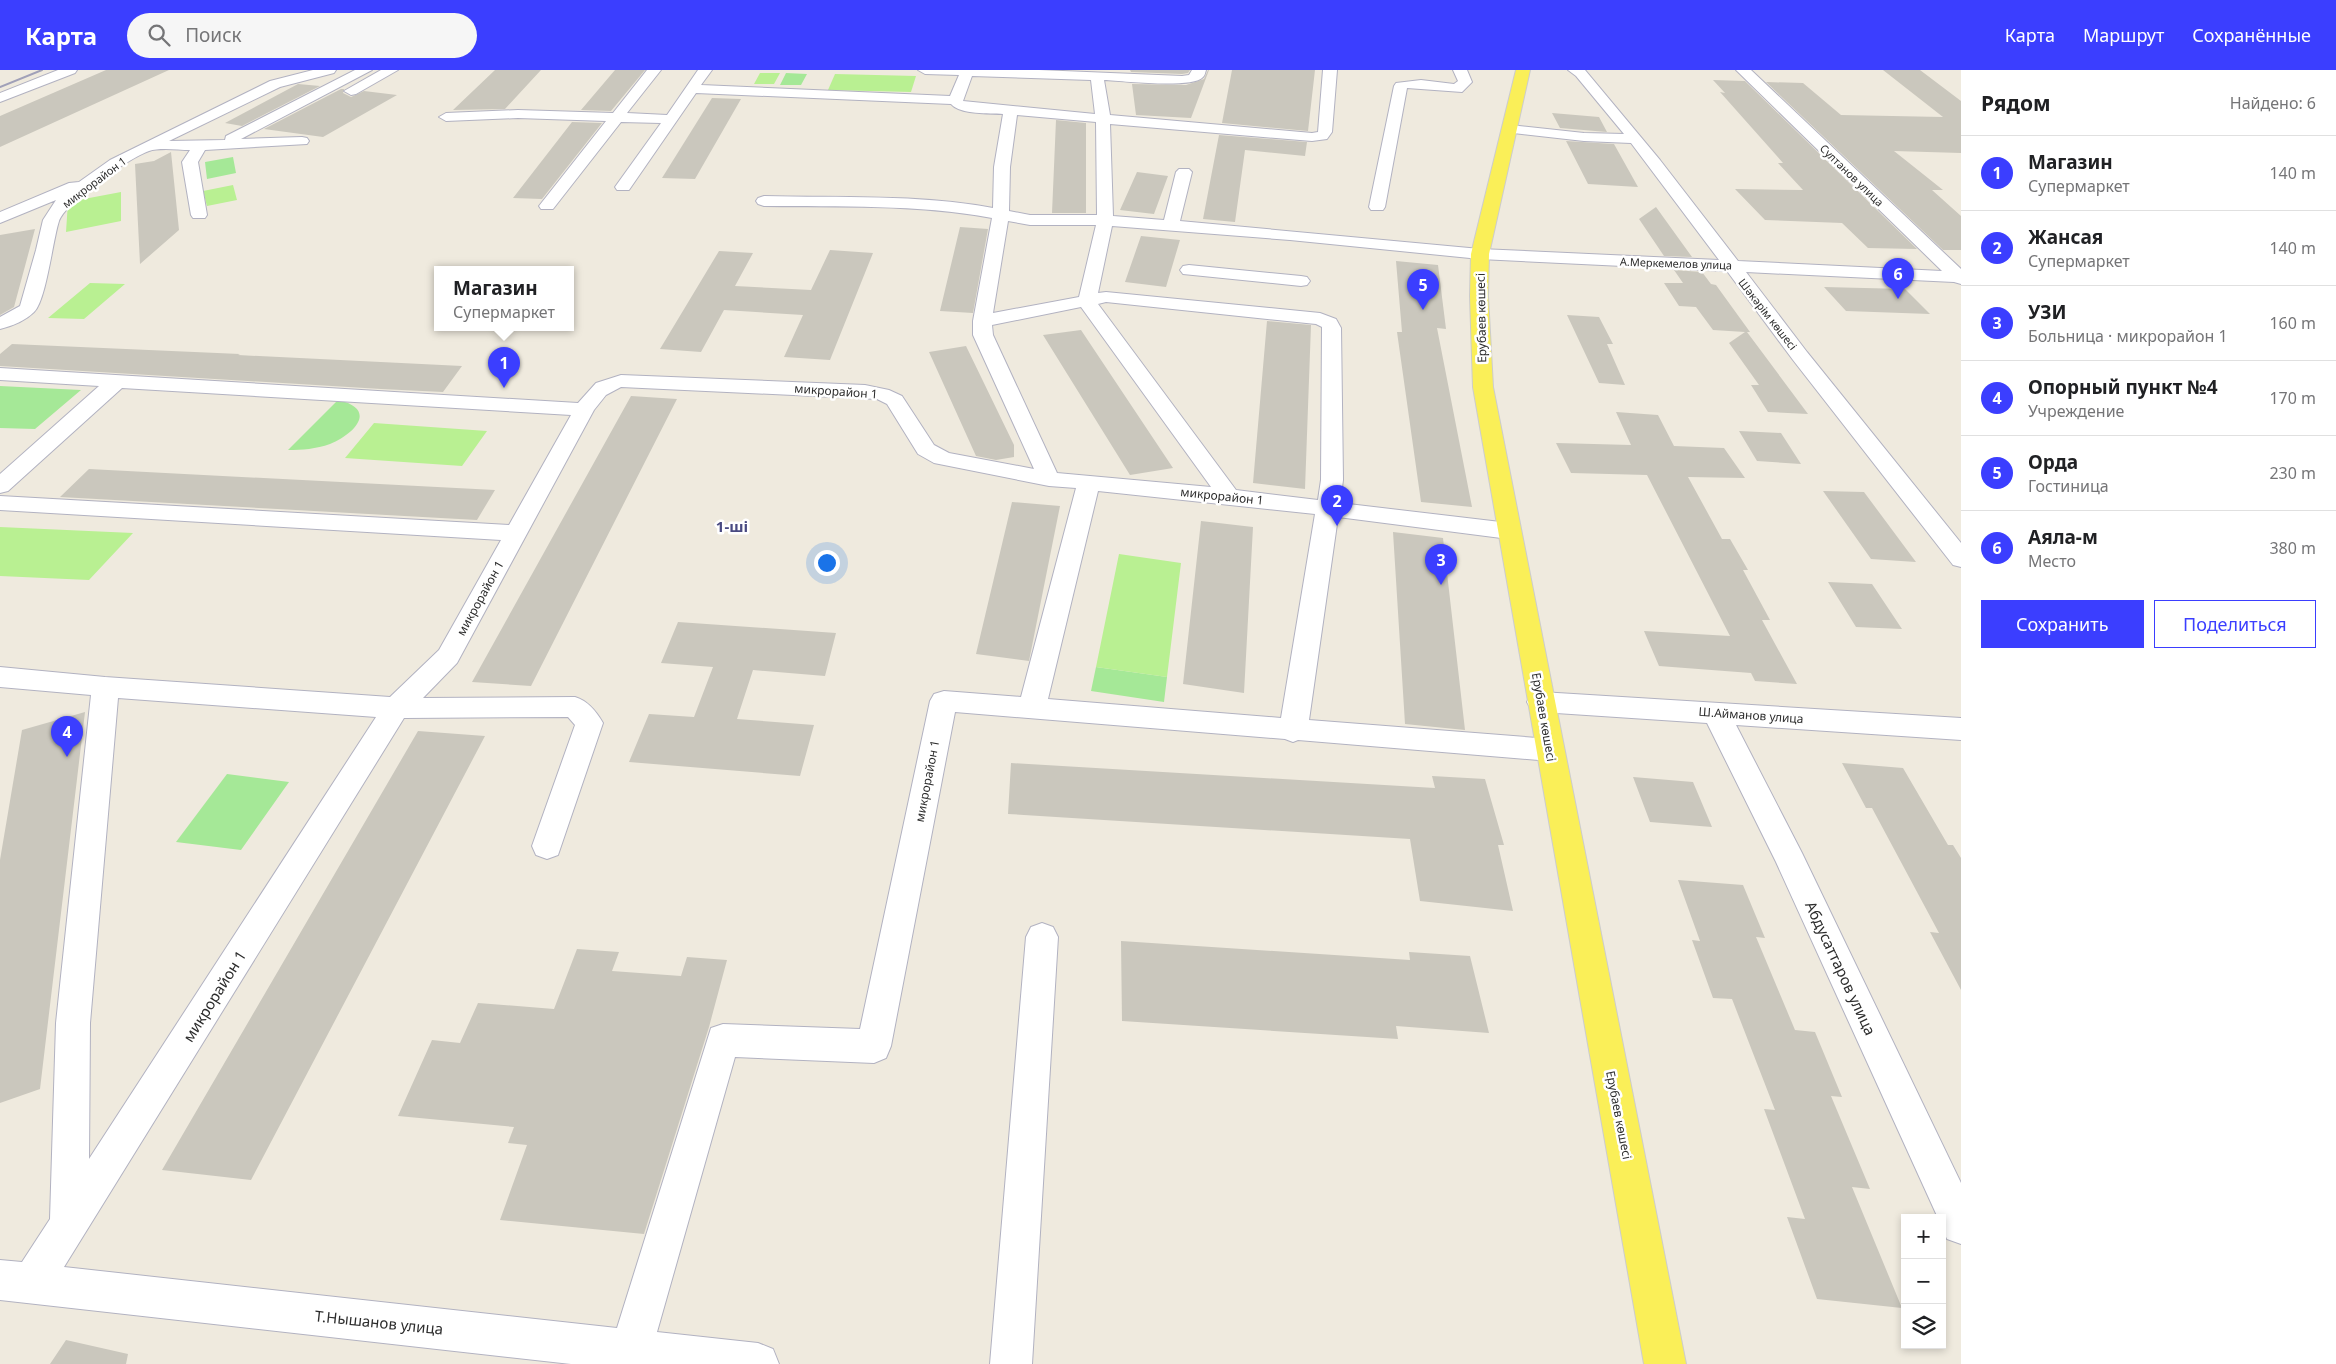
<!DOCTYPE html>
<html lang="ru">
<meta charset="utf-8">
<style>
body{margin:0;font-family:"Noto Sans",sans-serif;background:#f6f6f6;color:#202124}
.controls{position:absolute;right:15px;bottom:15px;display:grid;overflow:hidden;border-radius:0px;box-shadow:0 2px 8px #0003}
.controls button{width:45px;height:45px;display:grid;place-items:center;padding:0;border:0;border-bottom:1px solid #e0e0e0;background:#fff;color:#202124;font:25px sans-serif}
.you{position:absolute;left:826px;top:492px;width:18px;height:18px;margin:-12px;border:4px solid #fff;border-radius:50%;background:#1a73e8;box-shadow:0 0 0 8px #1a73e833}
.badge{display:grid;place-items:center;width:32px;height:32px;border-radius:50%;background:#3b3eff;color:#fff;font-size:16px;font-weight:700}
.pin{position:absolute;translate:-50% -41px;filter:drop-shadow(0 1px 2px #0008)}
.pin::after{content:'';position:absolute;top:26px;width:18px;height:15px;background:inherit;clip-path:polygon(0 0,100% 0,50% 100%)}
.popup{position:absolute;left:434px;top:196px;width:140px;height:65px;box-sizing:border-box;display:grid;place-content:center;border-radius:0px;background:#fff;filter:drop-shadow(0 1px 4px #0005);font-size:16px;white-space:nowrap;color:#757577}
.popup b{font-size:19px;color:#202124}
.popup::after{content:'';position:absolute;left:50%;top:100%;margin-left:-10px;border:10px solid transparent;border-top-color:#fff}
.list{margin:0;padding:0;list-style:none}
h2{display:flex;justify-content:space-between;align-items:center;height:65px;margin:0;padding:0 20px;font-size:21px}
h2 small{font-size:16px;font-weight:400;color:#757577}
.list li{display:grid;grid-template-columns:32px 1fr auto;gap:15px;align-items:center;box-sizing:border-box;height:75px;padding:0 20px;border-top:1px solid #e0e0e0}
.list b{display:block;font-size:19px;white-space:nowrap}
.list p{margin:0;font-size:16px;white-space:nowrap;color:#757577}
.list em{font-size:16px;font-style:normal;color:#757577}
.actions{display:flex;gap:10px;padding:15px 20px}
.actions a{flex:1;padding:11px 0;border:1px solid #3b3eff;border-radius:0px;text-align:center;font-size:18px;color:#3b3eff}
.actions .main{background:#3b3eff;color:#fff}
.icon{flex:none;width:28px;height:28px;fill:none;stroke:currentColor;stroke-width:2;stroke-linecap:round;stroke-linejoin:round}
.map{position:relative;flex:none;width:1961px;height:1294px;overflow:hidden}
header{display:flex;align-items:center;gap:30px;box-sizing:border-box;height:70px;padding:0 25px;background:#3b3eff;color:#fff}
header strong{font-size:24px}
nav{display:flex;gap:28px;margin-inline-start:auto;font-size:18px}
.search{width:350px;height:45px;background:#f6f6f6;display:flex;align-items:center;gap:12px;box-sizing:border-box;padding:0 18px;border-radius:28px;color:#757577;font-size:19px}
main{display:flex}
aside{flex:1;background:#fff}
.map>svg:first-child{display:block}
.green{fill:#a5e897}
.pitch{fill:#b9f092}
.building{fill:#cac7bd}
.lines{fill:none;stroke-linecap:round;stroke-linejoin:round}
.minor-casing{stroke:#b2b2c1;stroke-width:2}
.major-casing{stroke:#ccc;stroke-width:2}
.minor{fill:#fff;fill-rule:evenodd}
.major{fill:#faef58;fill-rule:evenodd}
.rail{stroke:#a0a0b8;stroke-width:2}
.labels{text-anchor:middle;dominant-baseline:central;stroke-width:5;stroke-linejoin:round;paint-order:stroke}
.far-street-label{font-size:11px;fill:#2c2c2c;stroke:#fff}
.street-label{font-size:12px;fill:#2c2c2c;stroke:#fff}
.quarter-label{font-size:15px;font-weight:bold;fill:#494a81;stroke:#fff}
.near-street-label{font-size:15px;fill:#2c2c2c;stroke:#fff}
</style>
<header>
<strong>Карта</strong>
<div class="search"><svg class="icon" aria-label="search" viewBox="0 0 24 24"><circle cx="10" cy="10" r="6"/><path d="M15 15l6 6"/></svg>Поиск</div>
<nav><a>Карта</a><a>Маршрут</a><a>Сохранённые</a></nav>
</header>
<main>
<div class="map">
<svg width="1961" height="1294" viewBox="0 0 1961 1294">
<rect width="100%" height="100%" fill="#efeade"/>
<!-- green -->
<path class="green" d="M786 3 807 4 801 15H780Z
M233 87 236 103 207 109 205 92Z
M0 316 81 320 35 359 0 358Z
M338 330C378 339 355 364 330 374 316 379 302 380 288 380Z
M1096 597 1167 607 1164 632 1091 621Z
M227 704 289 712 241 780 176 772Z"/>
<!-- pitch -->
<path class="pitch" d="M760 3H780L774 14H754Z
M835 4 916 6 911 22 828 20Z
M233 115 237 130 207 136 203 121Z
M121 122V151L66 162 68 132Z
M90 213 125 214 84 249 48 248Z
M374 353 487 361 462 396 345 388Z
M0 457 133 463 89 510 0 506Z
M1119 484 1181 493 1167 607 1096 597Z"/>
<!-- building -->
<path class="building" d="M106 0H169L0 77V46Z
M495 0H541L505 39 453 40Z
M615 0H645L611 41 581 40Z
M1130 0H1190L1188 3 1182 4 1131 2Z
M1208 0H1209L1191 48 1136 45 1132 14 1186 15 1204 9Z
M1232 0H1315L1308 61 1222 53Z
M1883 0H1920L1961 31V83L1894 81 1943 120H1932L1961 146V180H1943L1766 12 1803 13 1841 45 1943 47Z
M1713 10 1745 11 1917 179 1868 178 1842 153 1765 150 1735 119 1803 120 1778 93H1783L1720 22 1725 23Z
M298 14 320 16 242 56 225 53Z
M341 19H344L343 23 351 27 364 21 397 25 323 67 264 59Z
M712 28 741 29 695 109 662 108Z
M1552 43 1599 47 1607 62 1560 58Z
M1056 50 1086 53V143H1052Z
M572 52 602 53 542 129 513 128Z
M1219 65 1307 72 1305 86 1245 80 1235 152 1203 149Z
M1566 71 1614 74 1638 117 1588 114Z
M171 82 179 160 140 194 135 94 154 91Z
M1137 102 1168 106 1154 144 1120 140Z
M1656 137 1692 187 1664 186 1639 149Z
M960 157 988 159 973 243 940 241Z
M35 159 14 237 0 245V165Z
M1141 166 1180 170 1166 217 1125 212Z
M830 180 873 183 830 290 784 287 803 245 724 240 701 282 660 279 719 181 753 183 735 216 811 220Z
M1396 191 1438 195 1446 259 1437 258 1472 437 1421 432 1397 262H1402Z
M1674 200 1702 202 1711 214 1716 215 1750 262H1747L1808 344 1768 342 1751 315H1759L1729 273 1745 262 1713 260 1696 237 1679 236 1664 213H1683Z
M1824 217 1905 219 1930 244 1846 241Z
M1567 245 1599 247 1613 274H1607L1625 315 1599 313Z
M1267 251 1311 255 1305 419 1253 413Z
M1081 260 1173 398 1130 405 1043 265Z
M12 274 240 284 238 285 462 296 443 322 381 319 0 296V284Z
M966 276 1014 375V387L996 390 976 386 929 282Z
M631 326 677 329 531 616 472 612Z
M1616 342 1658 345 1674 376 1724 378 1745 408 1688 407 1722 469H1730L1748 500H1743L1770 550H1762L1797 614 1755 611 1751 603 1659 596 1644 561 1730 566 1647 405 1571 403 1556 373 1631 375Z
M1739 361 1781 363 1801 394 1757 391Z
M89 399 495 420 477 450 60 427Z
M1823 421 1864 422 1916 492 1871 489Z
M1012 432 1060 436 1029 591 976 584Z
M1201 451 1253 457 1244 623 1183 614Z
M1393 462 1443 468 1465 660 1405 654Z
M1828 512 1872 514 1902 559 1856 557Z
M678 552 836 563 825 606 753 600 737 649 814 655 800 706 629 692 649 644 694 647 713 597 661 593Z
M85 642 40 1019 0 1033V790L22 660Z
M418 661 485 666 251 1110 162 1100Z
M1011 693 1435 718 1432 706 1485 709 1504 775H1498L1513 841 1420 831 1410 769 1008 744Z
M1842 693 1903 698 1948 775H1953L1961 788V920L1930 862 1939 863 1872 738H1866Z
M1633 707 1693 712 1712 757 1650 752Z
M1678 810 1743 815 1765 868 1756 867 1795 960 1815 962 1842 1027 1831 1026 1870 1119 1852 1117 1902 1238 1817 1229 1787 1147 1805 1149 1764 1039 1775 1040 1732 929 1713 928 1692 870 1700 871Z
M1121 871 1410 890 1409 882 1470 886 1489 963 1396 956 1398 969 1122 951Z
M577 879 619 882 612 901 681 906 687 887 727 890 709 957 644 1164 500 1150 527 1075 508 1073 514 1057 398 1046 432 970 460 973 478 933 554 939Z
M66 1270 128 1284 126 1294H50Z"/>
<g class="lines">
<!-- minor casing -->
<g class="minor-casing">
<path id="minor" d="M58 0H77L75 3 0 32V23Z
M313 0H336L334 3 280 17 169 71 225 70 226 66 355 0H372L241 69 302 67 307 68 309 71 307 74 205 80 198 92 207 145 205 148H193L191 145 182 92 190 80C178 80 160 77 149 81 129 88 66 132 59 151 53 169 46 231 34 242 25 251 12 256 0 259V247L20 236 36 180 43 150 56 130 0 153V142L69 113 79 112 110 90 270 11Z
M381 0H398L356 24 351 25 344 21Z
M647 0H661L627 43 667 45 698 0H712L701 15 950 26 959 5 925 4 918 0H1039L1182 6 1189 5 1192 0H1206C1205 3 1205 5 1203 7 1193 19 1122 11 1104 10L1110 45 1312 63 1318 62 1323 0H1337L1332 62 1327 69 1312 71 1110 54 1113 146 1164 150 1176 102 1179 99H1189L1192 102 1180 151 1480 179 1719 190 1631 73 1584 71 1505 62 1503 59 1505 56 1510 55 1584 63 1624 64 1576 6 1568 0H1585L1660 90 1738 191 1942 201 1736 0H1751L1961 199V214L1954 212 1746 202 1807 282 1961 473V497L1953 495 1793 290 1727 201 1480 189 1290 170 1112 156 1098 223 1106 222 1320 243 1336 249 1341 258 1343 410 1340 433 1509 453 1517 456 1521 461 1517 466 1509 469 1338 447 1309 650 1550 669 1560 672 1564 680 1560 688 1550 691 1298 670 1293 672 1285 669 955 642 891 976 886 988 874 993 735 987 657 1262 758 1273 773 1279 779 1294H571L0 1230V1190L22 1192 50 1149 56 953 91 625 0 617V597L105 607 390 627 439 580 501 470 0 440V426L509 455 571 345 122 318 8 421 0 423V404L99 316 0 310V298L578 333 596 313 621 305 865 315 889 320 902 326 934 375 949 383 1034 399 973 265V251L992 148C917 134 840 137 764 136L758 134 756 131 758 128 764 126C840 128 918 124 993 138L994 97 1003 44C989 43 961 45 951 34L696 23 629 120H617L615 117 661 53 621 52 553 139H541L539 136 606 51 518 48 446 51 439 47 446 43 518 40 613 43ZM972 6 1091 10 1095 44 963 31ZM1017 45 1096 52 1097 145H1030L1009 141 1010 97ZM1008 151 1030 155H1096L1079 227 993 243ZM1106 232 1316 254 1322 257 1321 410 1318 430 1236 420 1098 234ZM1081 237 1211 417 1057 403 993 265 992 255ZM621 317 877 329 887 334 918 384 934 393 1049 416 1076 418 1021 627 944 621 934 624 930 631 860 959 723 954 711 958 617 1258 64 1197 404 648 568 647 575 655 532 776 536 785 547 789 558 785 603 653C596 641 588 631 575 627L423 628 457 593 594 340 606 325ZM1098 421 1315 444 1281 648 1048 629ZM118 628 376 647 89 1089 90 953Z
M1453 0H1467L1472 12 1462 22 1407 18 1385 137 1383 140H1371L1369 137 1394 16 1396 13 1421 10 1454 14 1458 11Z
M1189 195 1301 206 1307 207 1310 211 1307 215 1301 216 1183 204 1180 200 1183 196Z
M1541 622 1961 648V670L1736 655 1802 783 1961 1113V1174L1947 1169 1942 1158V1148H1938L1776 792 1707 653 1541 642 1531 639 1527 632 1531 625Z
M1042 853 1053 857 1058 867 1032 1294H990L1026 867 1031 857Z"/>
</g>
<!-- major casing -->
<g class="major-casing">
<path id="major" d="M1516 0H1530L1489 184 1488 226 1493 317 1686 1294H1644L1473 317 1470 226 1471 184Z"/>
</g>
<!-- minor -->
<use href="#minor" class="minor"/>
<!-- major -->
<use href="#major" class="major"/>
<!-- rail -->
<path class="rail" d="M0 17 42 0"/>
</g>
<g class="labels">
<!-- far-street labels -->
<g class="far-street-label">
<text transform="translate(1852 105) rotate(44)">Султанов улица</text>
<text transform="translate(94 112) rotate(-37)">микрорайон 1</text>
<text transform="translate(1676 193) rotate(2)">А.Меркемелов улица</text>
<text transform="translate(1768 244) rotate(52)">Шәкәрім көшесі</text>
</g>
<!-- street labels -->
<g class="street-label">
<text transform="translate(1481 248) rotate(-91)">Ерубаев көшесі</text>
<text transform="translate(836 321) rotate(4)">микрорайон 1</text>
<text transform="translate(1222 426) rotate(6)">микрорайон 1</text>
<text transform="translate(480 528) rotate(-61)">микрорайон 1</text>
<text transform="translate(1751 645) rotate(4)">Ш.Айманов улица</text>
<text transform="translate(1544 647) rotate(80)">Ерубаев көшесі</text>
<text transform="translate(927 711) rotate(-79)">микрорайон 1</text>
<text transform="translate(1619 1045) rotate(79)">Ерубаев көшесі</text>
</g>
<!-- quarter labels -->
<g class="quarter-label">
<text x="732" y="456">1-ші</text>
</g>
<!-- near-street labels -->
<g class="near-street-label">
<text transform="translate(1841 898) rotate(65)">Абдусаттаров улица</text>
<text transform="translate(214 926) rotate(-58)">микрорайон 1</text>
<text transform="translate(379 1252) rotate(6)">Т.Нышанов улица</text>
</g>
</g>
</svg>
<div class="controls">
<button>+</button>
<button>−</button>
<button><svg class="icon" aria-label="layers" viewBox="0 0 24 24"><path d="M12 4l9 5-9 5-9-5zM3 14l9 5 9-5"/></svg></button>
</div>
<div class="you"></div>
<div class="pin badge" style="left:504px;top:318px">1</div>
<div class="popup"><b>Магазин</b>Супермаркет</div>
<div class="pin badge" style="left:1337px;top:456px">2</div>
<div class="pin badge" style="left:1441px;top:515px">3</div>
<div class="pin badge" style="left:67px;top:687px">4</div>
<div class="pin badge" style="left:1423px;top:240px">5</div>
<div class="pin badge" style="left:1898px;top:229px">6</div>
</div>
<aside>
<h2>Рядом<small>Найдено: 6</small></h2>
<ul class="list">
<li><span class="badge">1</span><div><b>Магазин</b><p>Супермаркет</p></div><em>140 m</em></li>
<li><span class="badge">2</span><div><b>Жансая</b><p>Супермаркет</p></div><em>140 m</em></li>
<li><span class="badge">3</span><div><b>УЗИ</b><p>Больница · микрорайон 1</p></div><em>160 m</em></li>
<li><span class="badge">4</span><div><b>Опорный пункт №4</b><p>Учреждение</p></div><em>170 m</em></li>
<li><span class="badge">5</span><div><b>Орда</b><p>Гостиница</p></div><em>230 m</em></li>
<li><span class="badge">6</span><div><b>Аяла-м</b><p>Место</p></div><em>380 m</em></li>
</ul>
<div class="actions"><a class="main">Сохранить</a><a>Поделиться</a></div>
</aside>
</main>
